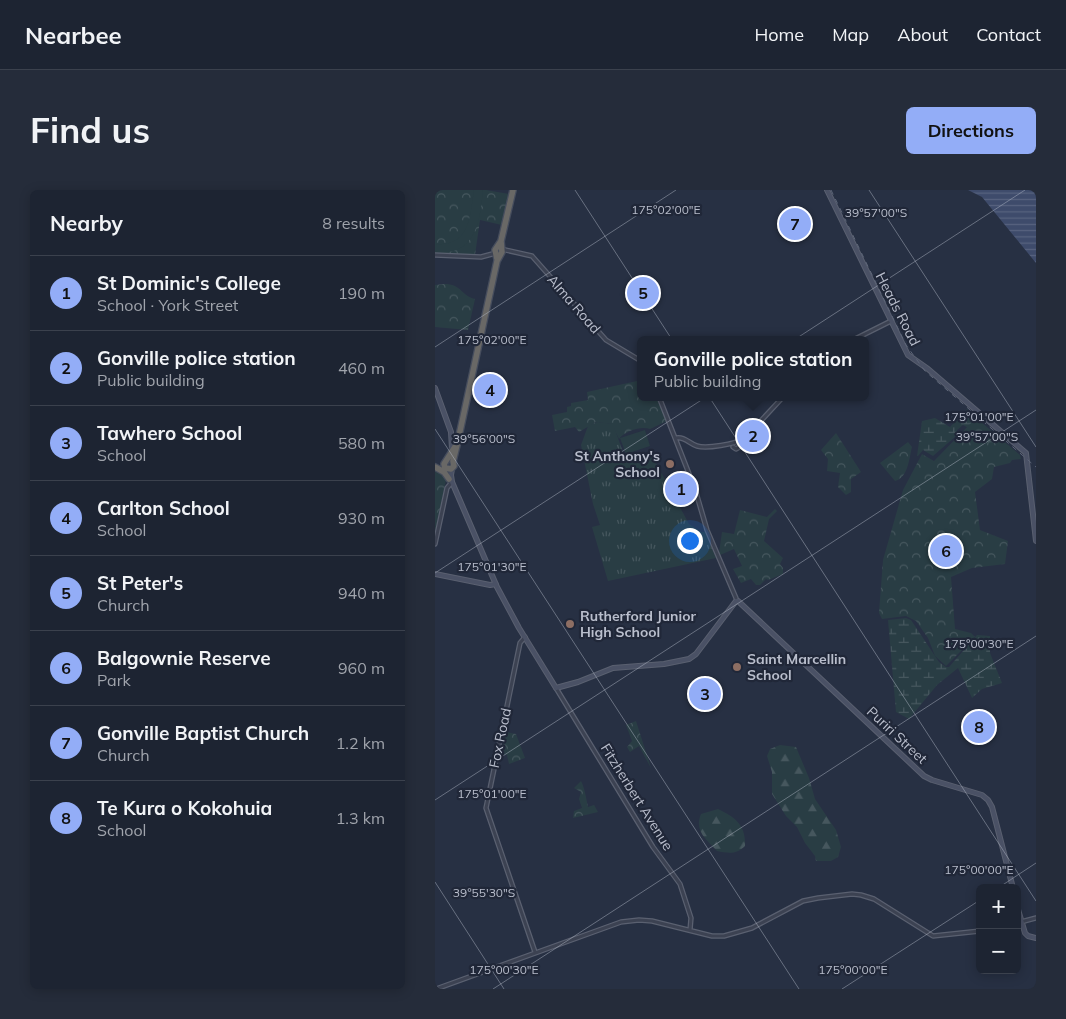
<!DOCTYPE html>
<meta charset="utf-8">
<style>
body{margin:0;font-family:Mulish,sans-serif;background:#252c3a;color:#f1f3f6}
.controls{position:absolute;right:15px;bottom:15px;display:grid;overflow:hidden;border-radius:8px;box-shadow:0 2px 12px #0003}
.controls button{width:45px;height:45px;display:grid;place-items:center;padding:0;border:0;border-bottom:1px solid #3b414d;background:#1d2432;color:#f1f3f6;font:25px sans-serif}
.you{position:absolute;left:254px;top:350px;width:18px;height:18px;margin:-12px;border:4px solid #fff;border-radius:50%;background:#1a73e8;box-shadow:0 0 0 8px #1a73e833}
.badge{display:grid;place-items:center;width:32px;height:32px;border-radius:50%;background:#93adf7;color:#111;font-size:16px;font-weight:700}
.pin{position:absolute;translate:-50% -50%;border:2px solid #fff;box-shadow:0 1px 5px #0006}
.popup{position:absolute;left:202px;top:146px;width:232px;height:65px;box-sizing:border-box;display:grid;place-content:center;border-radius:8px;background:#1d2432;filter:drop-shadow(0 1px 4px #0005);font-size:16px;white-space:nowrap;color:#a0a4ac}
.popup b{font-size:19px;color:#f1f3f6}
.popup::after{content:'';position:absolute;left:50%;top:100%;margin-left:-10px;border:10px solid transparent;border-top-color:#1d2432}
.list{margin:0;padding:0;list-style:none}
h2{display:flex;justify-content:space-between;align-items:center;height:65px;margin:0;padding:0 20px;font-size:21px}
h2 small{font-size:16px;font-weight:400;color:#a0a4ac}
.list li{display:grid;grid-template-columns:32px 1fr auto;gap:15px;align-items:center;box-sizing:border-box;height:75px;padding:0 20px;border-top:1px solid #3b414d}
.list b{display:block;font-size:19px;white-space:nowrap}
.list p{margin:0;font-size:16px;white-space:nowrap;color:#a0a4ac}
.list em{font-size:16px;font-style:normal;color:#a0a4ac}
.map{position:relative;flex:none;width:601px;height:799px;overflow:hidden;border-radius:8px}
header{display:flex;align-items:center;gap:30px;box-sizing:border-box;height:70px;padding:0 25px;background:#1d2432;border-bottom:1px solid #3b414d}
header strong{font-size:24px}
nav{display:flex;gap:28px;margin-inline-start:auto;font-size:18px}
.intro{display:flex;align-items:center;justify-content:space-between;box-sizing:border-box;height:120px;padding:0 30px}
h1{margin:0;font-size:35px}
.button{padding:12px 22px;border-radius:8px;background:#93adf7;color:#111;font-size:18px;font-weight:700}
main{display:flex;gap:30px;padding:0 30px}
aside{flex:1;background:#1d2432;border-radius:8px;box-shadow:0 2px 12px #0003}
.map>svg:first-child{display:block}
.grass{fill:url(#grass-tufts)}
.forest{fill:url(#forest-firs)}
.wetland{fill:url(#wetland-marsh)}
.park{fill:url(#park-crowns)}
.pitch{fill:#293d44}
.water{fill:url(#water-rules)}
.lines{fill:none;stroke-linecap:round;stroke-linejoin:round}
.tertiary-casing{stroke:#5a6070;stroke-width:5.5}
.secondary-casing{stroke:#5a6070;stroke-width:6}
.trunk-casing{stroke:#464d5d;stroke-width:8}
.tertiary{stroke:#3c4252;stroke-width:3}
.secondary{stroke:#4a5165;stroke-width:4}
.trunk{stroke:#696866;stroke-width:5.5}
.rail{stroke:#5e6679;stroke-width:1;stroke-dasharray:5 5;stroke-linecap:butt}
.ticks{fill:none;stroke:#b9becc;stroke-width:1;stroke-opacity:0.45}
.education-dot{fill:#8d6e63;stroke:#202738;stroke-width:2}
.labels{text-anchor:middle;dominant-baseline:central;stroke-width:4.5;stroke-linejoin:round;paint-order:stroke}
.street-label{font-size:14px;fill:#b9becc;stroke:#202738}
.poi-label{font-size:14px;font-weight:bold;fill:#b9becc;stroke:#202738;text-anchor:start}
.ticks-label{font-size:12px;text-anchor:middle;fill:#b9becc;stroke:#202738;stroke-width:4.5;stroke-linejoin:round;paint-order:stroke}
</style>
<header>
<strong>Nearbee</strong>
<nav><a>Home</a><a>Map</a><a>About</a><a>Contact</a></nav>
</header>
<div class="intro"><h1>Find us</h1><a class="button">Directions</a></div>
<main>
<aside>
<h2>Nearby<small>8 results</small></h2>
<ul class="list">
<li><span class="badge">1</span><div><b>St Dominic's College</b><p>School · York Street</p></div><em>190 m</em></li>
<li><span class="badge">2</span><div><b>Gonville police station</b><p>Public building</p></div><em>460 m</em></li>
<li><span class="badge">3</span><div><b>Tawhero School</b><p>School</p></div><em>580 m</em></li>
<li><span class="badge">4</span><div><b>Carlton School</b><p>School</p></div><em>930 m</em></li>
<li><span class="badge">5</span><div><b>St Peter's</b><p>Church</p></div><em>940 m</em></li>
<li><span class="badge">6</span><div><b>Balgownie Reserve</b><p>Park</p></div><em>960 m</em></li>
<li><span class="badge">7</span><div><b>Gonville Baptist Church</b><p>Church</p></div><em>1.2 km</em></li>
<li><span class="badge">8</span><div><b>Te Kura o Kokohuia</b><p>School</p></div><em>1.3 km</em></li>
</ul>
</aside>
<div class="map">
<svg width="601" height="799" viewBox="0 0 601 799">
<defs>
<pattern id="grass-tufts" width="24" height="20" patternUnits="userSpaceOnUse" patternTransform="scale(1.25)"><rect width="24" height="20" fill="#293d44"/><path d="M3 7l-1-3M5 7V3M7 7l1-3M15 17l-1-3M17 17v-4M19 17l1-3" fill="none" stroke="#46575e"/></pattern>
<pattern id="forest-firs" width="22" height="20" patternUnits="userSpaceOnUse" patternTransform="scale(1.25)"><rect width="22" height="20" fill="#293d44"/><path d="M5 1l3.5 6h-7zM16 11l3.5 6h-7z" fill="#46575e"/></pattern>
<pattern id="wetland-marsh" width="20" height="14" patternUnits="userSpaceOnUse" patternTransform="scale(1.25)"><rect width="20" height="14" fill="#293d44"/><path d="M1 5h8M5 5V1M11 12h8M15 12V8" fill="none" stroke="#46575e"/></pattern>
<pattern id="park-crowns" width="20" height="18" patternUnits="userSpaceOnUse" patternTransform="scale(1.25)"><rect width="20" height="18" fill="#293d44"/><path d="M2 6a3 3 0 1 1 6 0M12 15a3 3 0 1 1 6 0" fill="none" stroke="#46575e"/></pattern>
<pattern id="water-rules" width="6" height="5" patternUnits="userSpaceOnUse" patternTransform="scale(1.25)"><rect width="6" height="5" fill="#3e4b6b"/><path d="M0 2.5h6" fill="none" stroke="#58637f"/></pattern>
</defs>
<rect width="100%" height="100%" fill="#273043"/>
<!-- grass -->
<path class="grass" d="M162 232 178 234 189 265 192 267 215 262 254 334 266 342H270L281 368 173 391 157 337 165 335 158 314 146 255 153 236Z"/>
<!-- forest -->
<path class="forest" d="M345 555 361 557 374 588 380 609 401 640 406 657 403 667 396 671H381L380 666 370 653 362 637 351 626 337 604V582L332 566 335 559Z
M283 619C300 627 311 635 310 656 301 665 293 663 282 661 271 649 259 641 266 624Z"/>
<!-- wetland -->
<path class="wetland" d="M532 219 583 266 528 235 522 240 521 246 498 266 488 260 483 266H482L487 231 500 228 515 237Z
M471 428 476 430 504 472 511 477H514L542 445 555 446V463L567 493 547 499 537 508 523 478 502 495 474 529 461 522 453 430Z"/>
<!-- park -->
<path class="park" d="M0 0H51L74 4 67 35 45 30 40 65 0 63Z
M9 94C27 94 25 105 40 109L33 140 0 137V95Z
M202 191 206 207H221L232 231 215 239C206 236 190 241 184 249L177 234 161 232 144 242 140 237 120 241 117 225 132 222V217L136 216V213L153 210 152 202Z
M541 228 585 265 586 269 577 270 575 273 559 277 557 289 540 302 545 340 573 351 570 374 537 378 516 387 520 439 536 443 540 447 511 476 500 466 493 448 481 431 471 426 447 429 444 423 448 370 468 300 487 264 499 271Z
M401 243 426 282 416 289V302L411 305 403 297 405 283 392 281 393 269 386 260Z
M473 252 477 257C474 269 473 288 460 291L445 273Z
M0 279 5 281 11 290 0 343Z
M340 319 342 321 334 329 329 351 348 368 345 374 348 378V384L333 390 331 389 325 395H321L316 389 306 393 298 379 307 376 299 359 285 365 284 363 287 342 299 344 305 320 332 327Z
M201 531 216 578 204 556 195 562 192 557 197 551 191 535Z
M71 542 81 544 90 568 74 574 72 565 65 564Z
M146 591C150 599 151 608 153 617L159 615 163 622 138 628 139 621 147 618 144 609 146 602 139 598Z"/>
<!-- pitch -->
<path class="pitch" d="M39 0H48C45 30 41 67 0 62V54C35 57 35 26 39 0Z
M210 240 215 256 191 264 185 248Z"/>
<!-- water -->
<path class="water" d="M533 0H601V73L547 7Z"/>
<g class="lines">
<!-- tertiary casing -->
<g class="tertiary-casing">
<path id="tertiary" d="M66 59 97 66 171 150 206 171
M0 65 46 67 61 63
M418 150 456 131
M224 207 260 299 272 340 301 408
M241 248C249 246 255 254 262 256 272 259 300 254 308 249
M298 257 301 259 303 258 309 249 348 207
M0 354 12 298 17 292
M90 447 85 453 51 618 100 762
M121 498 218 657 245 694 256 728 255 740
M582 733 601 728
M1 799 186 732 204 730 217 731 277 746H289L317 738 368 711 383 708 417 704 426 705 439 709 498 746 545 741"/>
</g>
<!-- secondary casing -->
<g class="secondary-casing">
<path id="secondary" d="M392 0 473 165 493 179 591 263 601 351
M0 198 16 242 17 259
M17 279 16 285 17 292 62 397 84 438 121 498 143 492 178 478 229 474 254 469 261 464 301 411
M0 384 55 395 61 394
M303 411 489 586 497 590 547 605 553 610 557 617 578 698
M582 716 590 743 593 746 601 748"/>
</g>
<!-- trunk casing -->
<g class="trunk-casing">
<path id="trunk" d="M62 69 60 60 66 51
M23 252 9 274 10 278 16 279 19 276 18 271 22 255 62 71 67 62 66 51 78 0
M0 277 9 282 14 289"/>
</g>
<!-- tertiary -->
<use href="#tertiary" class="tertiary"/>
<!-- secondary -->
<use href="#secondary" class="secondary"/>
<!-- trunk -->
<use href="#trunk" class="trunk"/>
<!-- rail -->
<path class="rail" d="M396 0 471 155 490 181 601 277"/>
</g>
<!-- ticks -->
<path class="ticks" d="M140 0 601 711M434 0 601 257M0 157 241 0M0 239 364 799M0 383 590 0M0 610 601 220M0 692 69 799M563 698 601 673M58 799 601 446M407 799 545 710"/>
<!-- markers -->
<g class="education-dot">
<circle cx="235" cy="274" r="5"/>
<circle cx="135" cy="434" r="5"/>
<circle cx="302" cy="477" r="5"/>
</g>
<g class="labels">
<!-- street labels -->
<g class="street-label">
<text transform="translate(139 114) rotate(49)">Alma Road</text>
<text transform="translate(463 119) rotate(63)">Heads Road</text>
<text transform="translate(462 545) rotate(43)">Puriri Street</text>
<text transform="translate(65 548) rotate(-78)">Fox Road</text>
<text transform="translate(202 607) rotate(58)">Fitzherbert Avenue</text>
</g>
<!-- poi labels -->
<g class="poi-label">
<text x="225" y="266" text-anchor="end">St Anthony's<tspan x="225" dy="16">School</tspan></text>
<text x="145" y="426">Rutherford Junior<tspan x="145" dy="16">High School</tspan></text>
<text x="312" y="469">Saint Marcellin<tspan x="312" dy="16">School</tspan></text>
</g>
</g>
<g class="ticks-label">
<text x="231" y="24">175°02'00"E</text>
<text x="441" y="27">39°57'00"S</text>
<text x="57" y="154">175°02'00"E</text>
<text x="544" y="231">175°01'00"E</text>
<text x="552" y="251">39°57'00"S</text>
<text x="49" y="253">39°56'00"S</text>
<text x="57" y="381">175°01'30"E</text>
<text x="544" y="458">175°00'30"E</text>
<text x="57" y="608">175°01'00"E</text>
<text x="544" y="684">175°00'00"E</text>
<text x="49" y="707">39°55'30"S</text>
<text x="69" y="784">175°00'30"E</text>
<text x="418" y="784">175°00'00"E</text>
</g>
</svg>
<div class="controls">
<button>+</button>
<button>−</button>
</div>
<div class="you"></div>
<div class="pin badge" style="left:246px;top:299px">1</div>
<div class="pin badge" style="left:318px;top:246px">2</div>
<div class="popup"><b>Gonville police station</b>Public building</div>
<div class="pin badge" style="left:270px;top:504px">3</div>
<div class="pin badge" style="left:55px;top:200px">4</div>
<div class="pin badge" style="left:208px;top:103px">5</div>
<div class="pin badge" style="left:511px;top:361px">6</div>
<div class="pin badge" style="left:360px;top:34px">7</div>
<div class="pin badge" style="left:544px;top:537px">8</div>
</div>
</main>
